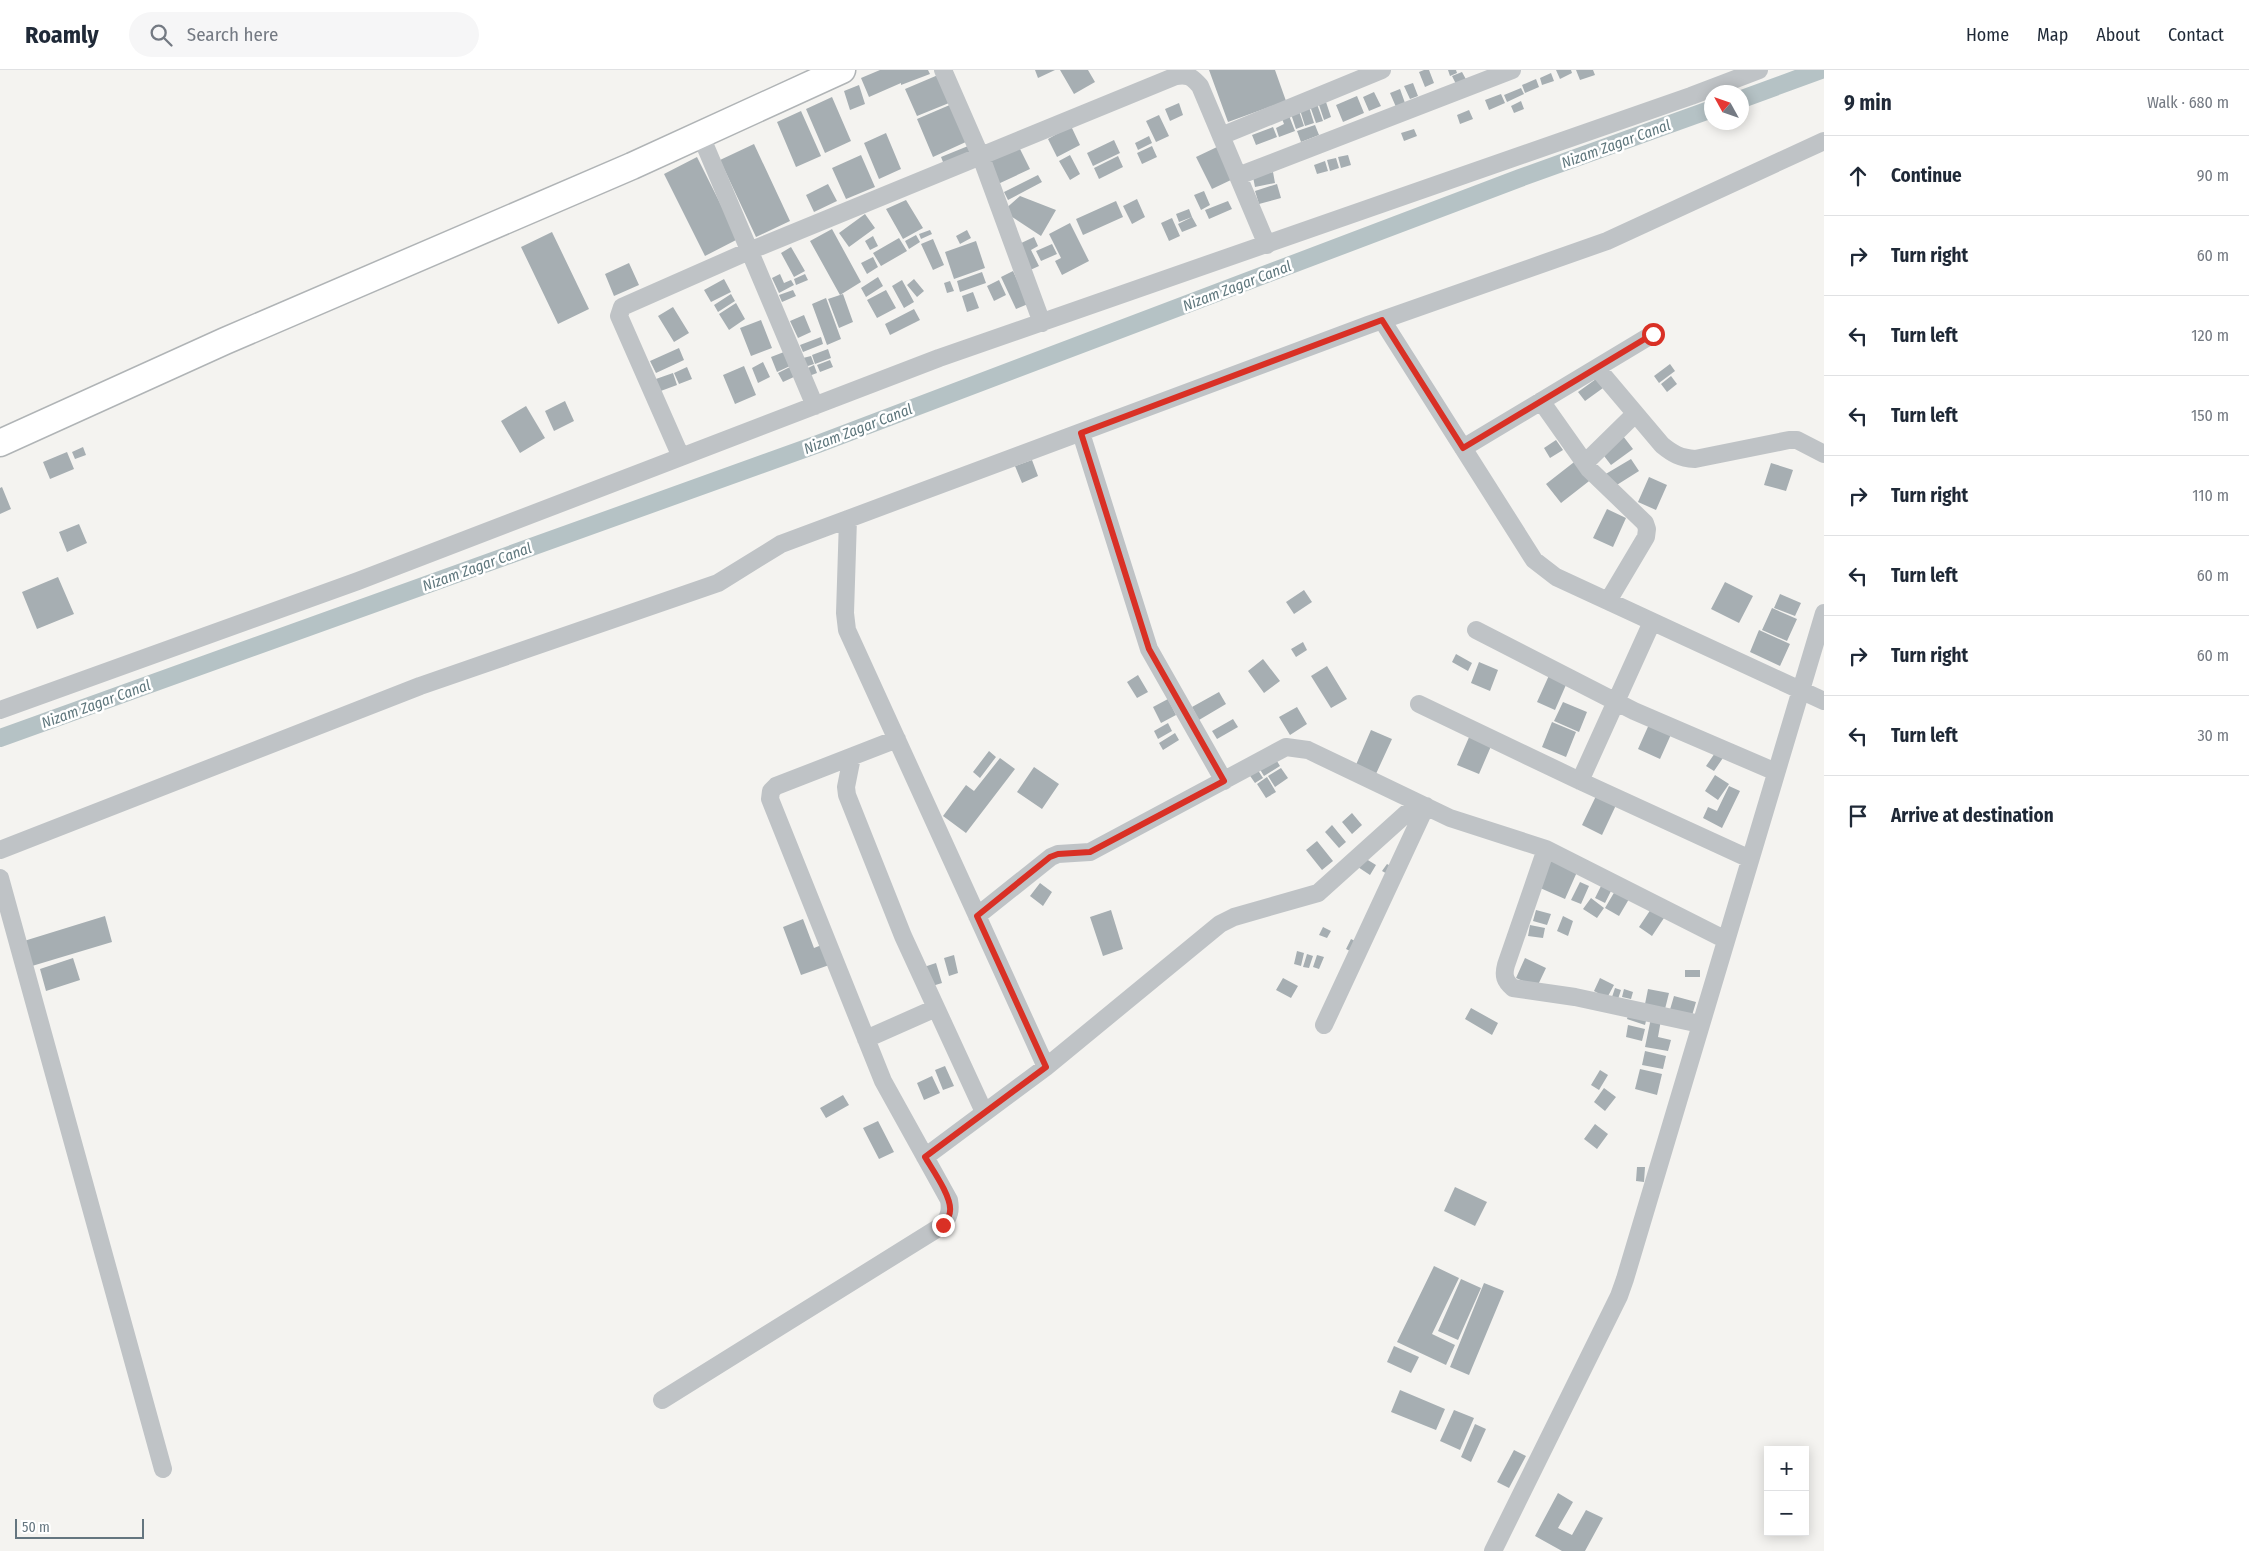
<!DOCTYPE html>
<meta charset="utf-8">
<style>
body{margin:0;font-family:"Fira Sans Condensed",sans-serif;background:#f6f6f7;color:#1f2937}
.controls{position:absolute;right:15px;bottom:15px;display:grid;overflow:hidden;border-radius:0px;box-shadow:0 2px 12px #0003}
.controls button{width:45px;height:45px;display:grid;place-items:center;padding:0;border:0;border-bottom:1px solid #e0e1e3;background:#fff;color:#1f2937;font:25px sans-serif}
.compass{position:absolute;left:1704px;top:15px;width:45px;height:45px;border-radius:50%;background:#fff;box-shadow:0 2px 12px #0003;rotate:310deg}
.scale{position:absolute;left:15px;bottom:12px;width:129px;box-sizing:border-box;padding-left:5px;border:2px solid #64757f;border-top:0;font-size:14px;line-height:18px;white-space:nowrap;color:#64757f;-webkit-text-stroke:4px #fff;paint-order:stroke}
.stop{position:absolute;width:15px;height:15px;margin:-11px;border:4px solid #d93025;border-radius:50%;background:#fff}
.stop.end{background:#d93025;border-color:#fff;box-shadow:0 1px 5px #0008}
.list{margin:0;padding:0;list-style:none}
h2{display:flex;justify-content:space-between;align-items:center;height:65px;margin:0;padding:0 20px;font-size:21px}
h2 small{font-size:16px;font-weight:400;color:#747a83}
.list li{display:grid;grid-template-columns:32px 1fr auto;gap:15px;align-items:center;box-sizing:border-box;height:80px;padding:0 20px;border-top:1px solid #e0e1e3}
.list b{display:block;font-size:19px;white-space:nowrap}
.list em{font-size:16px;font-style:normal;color:#747a83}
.icon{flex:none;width:28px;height:28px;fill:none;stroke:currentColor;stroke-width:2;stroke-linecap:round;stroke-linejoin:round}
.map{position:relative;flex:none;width:1824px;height:1481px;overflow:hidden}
header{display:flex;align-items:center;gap:30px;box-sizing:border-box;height:70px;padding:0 25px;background:#fff;border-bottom:1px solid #e0e1e3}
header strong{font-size:24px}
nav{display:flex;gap:28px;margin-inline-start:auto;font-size:18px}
.search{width:350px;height:45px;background:#f6f6f7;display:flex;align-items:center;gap:12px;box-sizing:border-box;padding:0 18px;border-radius:28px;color:#747a83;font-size:19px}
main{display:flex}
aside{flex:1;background:#fff}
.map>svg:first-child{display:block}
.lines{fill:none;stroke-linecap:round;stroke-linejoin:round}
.canal{stroke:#b5c2c5;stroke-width:18}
.building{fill:#a6aeb2}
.highway-casing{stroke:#b0b4b6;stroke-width:29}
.minor{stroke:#bfc3c6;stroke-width:18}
.highway{stroke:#fff;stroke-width:26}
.route{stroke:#d93025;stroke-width:6}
.labels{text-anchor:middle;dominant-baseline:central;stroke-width:5;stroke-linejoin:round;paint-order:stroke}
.water-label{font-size:15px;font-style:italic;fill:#5f777d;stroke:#fff}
</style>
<header>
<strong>Roamly</strong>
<div class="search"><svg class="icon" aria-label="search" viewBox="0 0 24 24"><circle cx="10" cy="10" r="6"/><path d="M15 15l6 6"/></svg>Search here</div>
<nav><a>Home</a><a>Map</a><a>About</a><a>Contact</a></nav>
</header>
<main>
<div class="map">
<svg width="1824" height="1481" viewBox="0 0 1824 1481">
<rect width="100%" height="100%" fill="#f4f3f0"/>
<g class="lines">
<!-- canal -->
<path class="canal" d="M1742 29 1821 0
M0 668 818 374 1520 108 1712 39"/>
</g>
<!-- building -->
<path class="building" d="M880 0H928L930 4 901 15V13L869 27 861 8Z
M1035 0H1055L1038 8Z
M1060 0H1088L1095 12 1074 24Z
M1209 0H1275L1286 31 1228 52Z
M1424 0H1429L1434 13 1425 17 1419 2Z
M1448 0H1456L1457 3 1450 6Z
M1556 0H1571L1572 3 1560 9Z
M1576 0H1593L1595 5 1580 10Z
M1462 2 1468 13 1458 18 1452 6Z
M1551 3 1554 11 1542 15 1540 8Z
M938 5 949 33 917 46 905 19Z
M1536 9 1539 17 1525 23 1522 15Z
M1413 13 1418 26 1410 29 1404 16Z
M859 15 865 34 850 40 844 21Z
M1521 18 1524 24 1507 32 1504 25Z
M1400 19 1405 33 1396 37 1390 23Z
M1374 22 1381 36 1369 41 1363 27Z
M1501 24 1505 33 1489 40 1485 30Z
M1357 26 1364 43 1343 52 1336 35Z
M832 27 851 71 825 83 806 39Z
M1521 31 1524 39 1514 43 1511 36Z
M1326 32 1331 47 1324 50 1319 35Z
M1179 33 1183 45 1170 51 1165 39Z
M952 34 968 71 933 87 917 49Z
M1317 34 1323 51 1316 53 1310 36Z
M1309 37 1314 53 1305 56 1300 40Z
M1469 40 1473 49 1460 54 1457 45Z
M801 41 821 86 796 97 777 52Z
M1299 41 1304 56 1296 59 1291 44Z
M1288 43 1295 61 1279 67 1276 58 1284 54 1281 46Z
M1159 45 1169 66 1156 72 1146 51Z
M1315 55 1319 65 1301 72 1297 61Z
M1071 56 1080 75 1057 87 1048 69Z
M1273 57 1277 67 1256 75 1252 65Z
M1414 59 1417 66 1404 71 1401 63Z
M886 63 901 99 879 109 864 73Z
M1149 66 1152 73 1138 80 1135 73Z
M1114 70 1120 83 1093 96 1087 83Z
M1017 73 1030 99 998 114 985 88Z
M754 74 790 151 756 167 720 90Z
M973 74 977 84 945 97 941 87Z
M1152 76 1157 87 1142 94 1137 83Z
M1217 77 1233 109 1212 119 1196 87Z
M861 85 875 117 846 129 832 98Z
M1070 85 1080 104 1070 110 1059 91Z
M1348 85 1351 95 1341 98 1338 87Z
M1118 86 1123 97 1099 109 1094 98Z
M697 87 738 169 705 186 664 104Z
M1336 88 1339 98 1330 101 1327 90Z
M1325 91 1328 101 1317 104 1314 95Z
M1273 102 1275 113 1255 117 1253 107Z
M1038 105 1042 112 1008 130 1004 122Z
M828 114 837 131 814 142 806 125Z
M1277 114 1281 128 1259 134 1255 121Z
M1204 121 1210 135 1201 140 1194 125Z
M1020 126 1056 140 1041 166 1003 141Z
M1137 129 1145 147 1132 154 1123 136Z
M906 130 923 158 903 169 886 139Z
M1116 131 1123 147 1083 165 1076 149Z
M1228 131 1232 139 1209 149 1205 140Z
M1189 139 1192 147 1179 152 1176 144Z
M865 144 875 158 849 177 839 163Z
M1192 147 1197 156 1182 162 1178 154Z
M1172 148 1180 166 1169 171 1161 153Z
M1070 153 1089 191 1062 205 1055 191 1061 188 1049 164Z
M832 159 861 212 840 225 810 171Z
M930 160 932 164 921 169 919 164Z
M967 160 971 168 960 174 956 166Z
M552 162 589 239 558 254 521 177Z
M916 165 920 172 909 179 905 171Z
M873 166 878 176 870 180 865 171Z
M1034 167 1038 176 1031 180 1039 196 1028 201 1017 175Z
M899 168 907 181 881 196 873 183Z
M933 169 944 195 933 200 921 174Z
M976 171 985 198 954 209 945 182Z
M1052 174 1057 184 1041 191 1036 181Z
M791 177 805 201 794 207 781 183Z
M873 187 878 197 867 204 861 193Z
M629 193 639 215 614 226 605 204Z
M1013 201 1028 234 1016 239 1001 207Z
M982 202 986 213 960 222 957 211Z
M780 204 784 213 791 210 794 215 779 223 772 208Z
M805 204 808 210 796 215 794 209Z
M878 207 883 216 866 227 861 218Z
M724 209 731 222 711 232 704 220Z
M914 209 924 221 917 227 907 215Z
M902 210 914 232 904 238 892 216Z
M999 210 1006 225 994 231 987 216Z
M950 211 954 221 947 223 944 213Z
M793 220 796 226 782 232 779 225Z
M886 220 896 238 877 248 867 230Z
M973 222 979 238 967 242 962 226Z
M731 224 735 231 718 242 714 235Z
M843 224 853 252 839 258 828 229Z
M826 228 841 269 827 275 812 234Z
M736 233 745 249 729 260 719 244Z
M673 237 689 263 674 272 658 246Z
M914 239 920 250 890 265 885 254Z
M804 245 811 262 798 268 790 251Z
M761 250 772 278 751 286 740 258Z
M821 267 823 274 803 282 800 275Z
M679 278 684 290 656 303 650 291Z
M828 279 831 288 815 294 812 285Z
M784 282 790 296 777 302 771 287Z
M811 286 814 294 805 297 803 288Z
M830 290 833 297 820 302 817 295Z
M763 292 770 307 758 313 752 298Z
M1670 294 1675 301 1659 313 1654 306Z
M814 295 817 303 809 306 806 299Z
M744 296 756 325 735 334 723 305Z
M792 296 796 306 783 312 778 303Z
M687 297 692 309 679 314 674 303Z
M673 303 677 315 658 322 653 310Z
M1671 306 1677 314 1667 322 1661 314Z
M1596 309 1603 318 1585 331 1578 322Z
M565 331 574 351 554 361 545 341Z
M526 336 545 368 520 383 501 351Z
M1623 366 1633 379 1611 395 1601 382Z
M1556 370 1563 380 1550 388 1544 378Z
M83 377 86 385 75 389 72 382Z
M67 382 74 399 50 409 43 392Z
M1578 389 1593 408 1561 433 1546 414Z
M1631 389 1639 401 1612 418 1604 405Z
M1032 390 1038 406 1022 413 1015 396Z
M1771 393 1793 400 1786 421 1764 415Z
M1649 407 1667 415 1656 440 1638 432Z
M2 417 11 439 0 444V418Z
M1607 439 1626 448 1613 477 1593 468Z
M79 454 87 473 67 482 59 462Z
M58 507 74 544 37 559 22 522Z
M1725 512 1753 526 1739 553 1711 539Z
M1304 520 1312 532 1294 544 1286 532Z
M1780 524 1801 533 1795 546 1774 538Z
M1772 538 1797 549 1787 571 1762 560Z
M1759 560 1790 574 1780 596 1750 582Z
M1303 572 1307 580 1296 587 1291 579Z
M1456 584 1472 593 1468 601 1452 592Z
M1263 589 1280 611 1264 623 1248 601Z
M1479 592 1498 600 1490 621 1471 613Z
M1327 596 1347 629 1331 638 1311 606Z
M1551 601 1569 608 1555 640 1537 632Z
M1138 605 1148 622 1137 628 1127 612Z
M1219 622 1226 634 1199 650 1192 637Z
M1168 629 1176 645 1161 653 1153 637Z
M1563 632 1587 642 1579 662 1554 651Z
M1297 637 1307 654 1290 665 1279 647Z
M1233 649 1238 657 1217 669 1212 661Z
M1651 650 1673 660 1660 689 1638 679Z
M1552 652 1576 662 1566 687 1542 677Z
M1168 653 1172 661 1158 669 1154 661Z
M1473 658 1495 667 1479 704 1457 695Z
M1371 660 1392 669 1375 706 1355 697Z
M1175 663 1179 670 1163 680 1159 673Z
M1717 680 1725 685 1714 701 1706 696Z
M989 681 996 687 980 708 973 702Z
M1272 683 1280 696 1264 706 1256 693Z
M1000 688 1015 699 966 763 943 746 966 715 974 721Z
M1254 694 1263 708 1255 713 1246 700Z
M1034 697 1059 714 1042 739 1017 722Z
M1281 698 1288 708 1275 717 1268 706Z
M1715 705 1729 714 1718 730 1705 721Z
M1267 707 1276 722 1266 728 1257 714Z
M1729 716 1740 721 1722 758 1703 748 1708 737 1717 741Z
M1597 724 1617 733 1602 765 1582 755Z
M1352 743 1362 755 1352 764 1342 752Z
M1332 755 1346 772 1339 778 1325 762Z
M1317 771 1333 791 1322 800 1306 780Z
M1358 784 1376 795 1370 805 1352 793Z
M1551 790 1577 802 1565 829 1538 817Z
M1387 794 1403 803 1398 810 1382 801Z
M1580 812 1589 816 1581 834 1571 830Z
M1040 813 1052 822 1043 836 1030 826Z
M1601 816 1611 821 1605 833 1595 828Z
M1615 821 1629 829 1619 846 1605 838Z
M1591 828 1604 838 1597 848 1583 839Z
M1651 839 1664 848 1652 866 1639 857Z
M1111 840 1123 879 1103 886 1090 847Z
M1536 840 1551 844 1547 855 1533 851Z
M105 846 112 872 32 896 24 871Z
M1563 846 1573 851 1568 866 1557 861Z
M803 849 814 878 824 874 832 894 801 905 783 857Z
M1530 855 1545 858 1543 868 1528 866Z
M1323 857 1331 861 1327 868 1319 865Z
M1351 869 1369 878 1364 888 1346 879Z
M1297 881 1304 883 1301 896 1294 894Z
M1307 884 1313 886 1309 898 1303 897Z
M954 885 958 903 949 906 944 888Z
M1317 885 1324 887 1319 899 1313 897Z
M73 888 80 910 46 921 40 899Z
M1525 888 1546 898 1537 917 1516 908Z
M936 893 942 913 929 917 924 897Z
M1685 900H1700V907H1685Z
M1283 908 1298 916 1291 928 1276 920Z
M1600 908 1614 915 1607 928 1594 921Z
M1615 918 1621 920 1618 929 1612 927Z
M1624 919 1633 922 1631 929 1622 927Z
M1648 919 1669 923 1665 939 1645 934Z
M1674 926 1696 932 1691 949 1669 943Z
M1471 938 1498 953 1492 965 1465 949Z
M1629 942 1647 947 1645 955 1627 949Z
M1651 948 1661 950 1658 967 1671 970 1668 981 1645 977Z
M1628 955 1645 959 1642 971 1626 967Z
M1645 981 1666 986 1663 999 1642 995Z
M945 996 954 1016 943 1020 935 1000Z
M1640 999 1662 1004 1657 1025 1635 1019Z
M1600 1000 1608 1005 1599 1020 1591 1015Z
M932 1006 940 1023 924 1030 917 1013Z
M1604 1018 1616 1027 1605 1041 1594 1032Z
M843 1025 849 1035 826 1048 820 1038Z
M878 1051 894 1082 879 1089 863 1058Z
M1595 1054 1608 1064 1597 1079 1584 1069Z
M1637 1097H1645L1644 1112 1636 1111Z
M1455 1117 1487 1132 1475 1156 1444 1141Z
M1434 1196 1459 1208 1432 1264 1455 1275 1446 1295 1397 1272Z
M1461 1209 1481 1218 1458 1270 1438 1261Z
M1484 1213 1504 1221 1469 1305 1450 1297Z
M1394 1276 1419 1287 1411 1303 1387 1292Z
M1400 1320 1445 1339 1436 1360 1391 1342Z
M1454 1340 1474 1348 1460 1380 1440 1371Z
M1475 1354 1486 1359 1471 1392 1461 1387Z
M1514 1380 1526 1386 1509 1418 1497 1412Z
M1558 1423 1573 1432 1558 1458 1572 1465 1586 1440 1603 1448 1585 1481H1562L1535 1466Z"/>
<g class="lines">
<!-- highway casing -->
<g class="highway-casing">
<path id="highway" d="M0 373 225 271 632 96 842 0"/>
</g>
<!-- minor -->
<path class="minor" d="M943 0 981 87 1042 253
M701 66 815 336
M1221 66 1382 0
M1238 106 1512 0
M1382 250 1534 490 1556 507 1824 631
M1597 298 1662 375C1673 384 1680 388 1695 389L1789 370H1797L1824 384
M1541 331 1589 399 1645 453 1647 459 1646 467 1608 531
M1081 363 1149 579 1224 711
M1463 378 1653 264
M681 387 619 246 622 237 749 181 1176 6C1188 4 1192 7 1200 16L1267 175
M1585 393 1635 344
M848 449 845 543 847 560 1046 997
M1476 560 1634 641 1776 702
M1419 634 1580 711 1750 789
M0 640 358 511 939 288 1691 26 1759 0
M852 687 846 717 847 725 903 866 984 1042
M1580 711 1652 552
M1546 779 1506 895C1503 906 1505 911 1513 918L1575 927 1700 954
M0 780 420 616 718 513 781 474 1368 255 1607 171 1824 71
M0 808 163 1399
M977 846 1051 787 1058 784 1090 782 1286 677 1308 680 1450 748 1546 779 1726 870
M1324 955 1426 736
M866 969 936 938
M925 1087 1046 997 1220 854 1234 847 1318 823 1418 733
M662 1330 943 1155C949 1146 951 1141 949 1130L883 1011 770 729 771 721 776 716 897 669
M1493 1481 1619 1226 1625 1209 1824 543"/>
<!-- highway -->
<use href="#highway" class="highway"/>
</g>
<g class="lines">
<!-- route -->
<path class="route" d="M943 1155C946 1150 950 1147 950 1141 952 1127 932 1099 925 1087L1046 997 977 846 1050 787 1058 784 1090 782 1224 711 1149 579 1081 363 1382 250 1463 378 1653 264"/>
</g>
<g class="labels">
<!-- water labels -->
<g class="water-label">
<text transform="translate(1616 74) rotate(-20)">Nizam Zagar Canal</text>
<text transform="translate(1237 216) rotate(-21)">Nizam Zagar Canal</text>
<text transform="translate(858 359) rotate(-21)">Nizam Zagar Canal</text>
<text transform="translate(477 497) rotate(-20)">Nizam Zagar Canal</text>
<text transform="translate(96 634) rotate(-20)">Nizam Zagar Canal</text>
</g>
</g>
</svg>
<div class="controls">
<button>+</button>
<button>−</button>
</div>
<svg class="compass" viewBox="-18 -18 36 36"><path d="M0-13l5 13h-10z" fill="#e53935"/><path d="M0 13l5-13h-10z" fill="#747a83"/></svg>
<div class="scale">50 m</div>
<div class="stop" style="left:1653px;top:264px"></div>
<div class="stop end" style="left:943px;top:1155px"></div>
</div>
<aside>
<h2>9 min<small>Walk · 680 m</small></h2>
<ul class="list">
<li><svg class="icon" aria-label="ahead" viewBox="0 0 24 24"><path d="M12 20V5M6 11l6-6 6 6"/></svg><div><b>Continue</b></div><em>90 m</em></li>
<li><svg class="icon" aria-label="right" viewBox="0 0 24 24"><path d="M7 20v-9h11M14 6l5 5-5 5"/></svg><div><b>Turn right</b></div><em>60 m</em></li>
<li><svg class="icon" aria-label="left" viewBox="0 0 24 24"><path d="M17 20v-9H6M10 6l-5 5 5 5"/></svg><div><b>Turn left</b></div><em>120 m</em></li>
<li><svg class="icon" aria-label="left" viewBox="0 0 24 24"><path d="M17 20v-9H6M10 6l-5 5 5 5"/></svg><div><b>Turn left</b></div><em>150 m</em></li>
<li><svg class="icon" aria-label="right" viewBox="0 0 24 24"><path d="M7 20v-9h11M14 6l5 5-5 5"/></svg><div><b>Turn right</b></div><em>110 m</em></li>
<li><svg class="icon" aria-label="left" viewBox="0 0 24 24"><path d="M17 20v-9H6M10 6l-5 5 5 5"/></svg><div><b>Turn left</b></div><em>60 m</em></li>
<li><svg class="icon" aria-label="right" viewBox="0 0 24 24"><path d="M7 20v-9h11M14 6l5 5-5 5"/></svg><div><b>Turn right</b></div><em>60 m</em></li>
<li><svg class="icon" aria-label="left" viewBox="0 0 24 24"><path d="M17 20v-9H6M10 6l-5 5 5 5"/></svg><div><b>Turn left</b></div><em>30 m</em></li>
<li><svg class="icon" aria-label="arrive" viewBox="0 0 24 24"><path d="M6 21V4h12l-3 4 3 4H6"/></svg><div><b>Arrive at destination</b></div></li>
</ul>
</aside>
</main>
